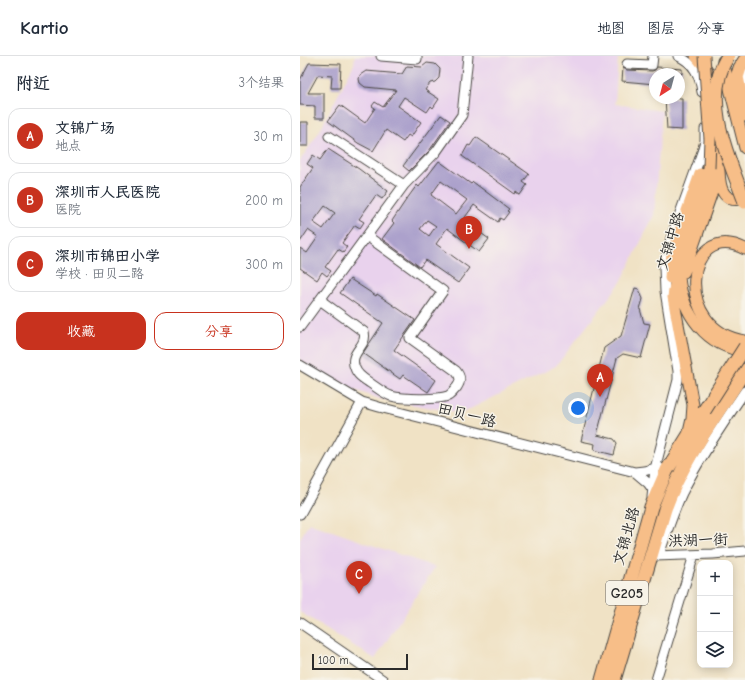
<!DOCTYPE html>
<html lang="zh">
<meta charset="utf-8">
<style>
body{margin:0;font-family:"Comic Neue","LXGW WenKai TC",sans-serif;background:#f6f6f7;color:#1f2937}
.controls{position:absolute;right:12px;bottom:12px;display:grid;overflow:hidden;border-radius:8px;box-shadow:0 2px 10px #0003}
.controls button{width:36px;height:36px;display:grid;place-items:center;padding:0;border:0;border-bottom:1px solid #e0e1e3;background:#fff;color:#1f2937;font:20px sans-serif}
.compass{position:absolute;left:349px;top:12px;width:36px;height:36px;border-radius:50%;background:#fff;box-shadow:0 2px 10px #0003;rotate:216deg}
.scale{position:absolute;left:12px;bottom:10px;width:96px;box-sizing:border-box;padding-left:4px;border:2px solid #2b2b2b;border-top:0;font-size:11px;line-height:14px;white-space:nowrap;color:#2b2b2b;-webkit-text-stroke:3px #f7f3e8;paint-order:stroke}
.you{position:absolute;left:278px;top:352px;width:14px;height:14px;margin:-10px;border:3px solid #fff;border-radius:50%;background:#1a73e8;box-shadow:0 0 0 6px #1a73e833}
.badge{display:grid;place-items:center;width:26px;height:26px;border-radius:50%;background:#c8321e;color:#fff;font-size:13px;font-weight:700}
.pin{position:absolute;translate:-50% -33px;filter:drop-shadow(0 1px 2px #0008)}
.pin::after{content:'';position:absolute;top:21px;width:14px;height:12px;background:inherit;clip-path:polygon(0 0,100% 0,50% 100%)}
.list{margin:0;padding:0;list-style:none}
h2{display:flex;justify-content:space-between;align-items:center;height:52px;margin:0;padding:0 16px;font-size:17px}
h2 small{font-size:13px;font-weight:400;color:#747a83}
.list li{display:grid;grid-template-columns:26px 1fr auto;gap:12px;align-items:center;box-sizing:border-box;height:56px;margin:0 8px 8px;padding:0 8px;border:1px solid #e0e1e3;border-radius:12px}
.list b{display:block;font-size:15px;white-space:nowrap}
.list p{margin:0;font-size:13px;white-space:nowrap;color:#747a83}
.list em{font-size:13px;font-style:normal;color:#747a83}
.actions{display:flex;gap:8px;padding:12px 16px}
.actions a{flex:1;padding:9px 0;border:1px solid #c8321e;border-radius:12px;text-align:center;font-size:14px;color:#c8321e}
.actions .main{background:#c8321e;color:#fff}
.icon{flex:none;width:22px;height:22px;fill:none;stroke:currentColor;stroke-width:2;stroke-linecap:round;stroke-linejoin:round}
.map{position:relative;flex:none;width:445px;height:624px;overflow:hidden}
header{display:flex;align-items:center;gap:24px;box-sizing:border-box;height:56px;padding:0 20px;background:#fff;border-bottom:1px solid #e0e1e3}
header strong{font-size:19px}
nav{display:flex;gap:22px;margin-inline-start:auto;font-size:14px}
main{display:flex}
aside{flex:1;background:#fff}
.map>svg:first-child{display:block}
.built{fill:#e9d2ed}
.building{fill:#aca1cc;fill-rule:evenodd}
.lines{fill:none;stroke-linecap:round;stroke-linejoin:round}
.minor-casing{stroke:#494642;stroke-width:11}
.major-casing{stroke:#494642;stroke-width:13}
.highway-casing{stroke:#494642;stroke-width:15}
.minor{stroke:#fff;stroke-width:9}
.major{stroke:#f7be88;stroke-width:11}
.highway{stroke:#f7be88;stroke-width:13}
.major-bridge-casing{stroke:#494642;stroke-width:13;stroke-linecap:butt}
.highway-bridge-casing{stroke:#494642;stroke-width:15;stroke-linecap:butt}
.major-bridge{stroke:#f7be88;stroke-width:11}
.highway-bridge{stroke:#f7be88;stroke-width:13}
.labels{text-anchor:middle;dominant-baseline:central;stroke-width:3;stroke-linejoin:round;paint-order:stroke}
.shield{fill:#f7f3e8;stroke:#686764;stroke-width:1}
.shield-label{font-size:14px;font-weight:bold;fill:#2b2b2b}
.street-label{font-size:15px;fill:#2b2b2b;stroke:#f7f3e8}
</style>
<header>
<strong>Kartio</strong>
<nav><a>地图</a><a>图层</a><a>分享</a></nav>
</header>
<main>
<aside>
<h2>附近<small>3个结果</small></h2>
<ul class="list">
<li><span class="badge">A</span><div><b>文锦广场</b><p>地点</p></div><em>30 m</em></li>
<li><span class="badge">B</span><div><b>深圳市人民医院</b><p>医院</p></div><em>200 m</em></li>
<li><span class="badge">C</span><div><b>深圳市锦田小学</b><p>学校 · 田贝二路</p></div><em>300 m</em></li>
</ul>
<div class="actions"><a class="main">收藏</a><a>分享</a></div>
</aside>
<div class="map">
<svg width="445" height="624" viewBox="0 0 445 624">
<rect width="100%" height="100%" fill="#f7f3e8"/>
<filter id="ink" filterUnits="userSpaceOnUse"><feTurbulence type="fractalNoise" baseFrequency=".025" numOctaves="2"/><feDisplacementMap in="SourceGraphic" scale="8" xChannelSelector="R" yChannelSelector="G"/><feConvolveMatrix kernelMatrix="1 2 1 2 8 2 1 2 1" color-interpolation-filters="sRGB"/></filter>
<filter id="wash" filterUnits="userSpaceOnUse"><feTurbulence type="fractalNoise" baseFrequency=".012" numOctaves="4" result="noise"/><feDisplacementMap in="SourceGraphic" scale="16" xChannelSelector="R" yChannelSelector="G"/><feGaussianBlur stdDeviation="0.9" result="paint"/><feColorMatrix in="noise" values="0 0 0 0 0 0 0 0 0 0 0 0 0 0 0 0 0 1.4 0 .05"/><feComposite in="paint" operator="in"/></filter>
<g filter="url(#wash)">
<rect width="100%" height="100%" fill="#f0e2c5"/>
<!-- built -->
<path class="built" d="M55 0H318L315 48 362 55 354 159 321 226 256 310 162 357 80 343 32 326 0 305V105L19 76 54 8Z
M9 467 135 511 75 603 0 556V483Z"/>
<g id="blocks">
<!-- building -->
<path class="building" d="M9 7 41 8 40 32H31L32 20 18 19 8 37H24V62H15V50L0 49V24Z
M127 7 135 8 140 13 139 22 135 26 130 27 125 34 139 43 133 52 131 50 127 56 104 41 98 50 121 66 111 81 108 79 103 86 86 74 73 95 58 87 28 65 40 49 65 67 75 52 72 50 75 46 83 51 96 34 65 31 60 27 59 23 60 19 66 15 102 18 107 10 122 11Z
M357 11 382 13V18H355V28L322 25 323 12 327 14 352 15 355 14Z
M365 42H382V74L367 73Z
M141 59 150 65 129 95 109 115 103 110Z
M0 66H8V90H0Z
M176 81 229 118 223 126 227 129 220 139 216 136 215 138 162 100 168 89 170 90Z
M28 93 59 113 88 135 82 143 76 139 59 163 64 166 60 172 55 169 42 187 47 191 43 196 38 193 25 211 31 215 27 220 22 216 17 224 0 212V192L7 197 18 181 8 174 0 186V131L13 112 7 108 13 99 20 104ZM25 150 35 157 23 173 13 166Z
M139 105 171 128 173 126 209 153 207 155 209 156 203 164 200 162 198 166 174 149 163 164 189 183 179 196 147 172 136 188 169 212 158 227 125 204 120 211 82 183 94 167 92 165 104 147 117 129 119 131ZM141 125 167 144 156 158 131 139ZM127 164 136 170 129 180 120 173Z
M50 223 76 240 77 238 115 264 94 294 136 324 128 336 103 319 100 323 63 297 83 267 40 237Z
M335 232 339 233 343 243 340 253 344 267 350 268 341 302 323 298 317 302 297 379 314 383 317 387 314 399 294 394 295 388 281 385 304 292 321 280Z"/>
</g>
</g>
<g filter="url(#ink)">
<use href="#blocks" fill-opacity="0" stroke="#494642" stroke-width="1"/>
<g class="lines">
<!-- minor casing -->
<g class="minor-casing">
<path id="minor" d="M81 0 117 3V0
M378 0C394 7 400 19 402 36
M327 8 352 9 353 0
M445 18V28
M29 80 104 129
M20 244 64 276C68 291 48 296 55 312 57 319 64 323 70 327 76 331 83 337 91 340 102 343 137 344 148 340 152 338 154 334 157 331 161 325 161 321 156 315L110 282 143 235 67 180
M0 271 104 129 136 96 162 59 168 0
M0 309 62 346 79 351 335 416 344 415 359 411
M335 416 348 427 353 434
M352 441 355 413 378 324V315L365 235 364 211 371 182 402 96 405 85V73
M0 458 62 346
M359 499C366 478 373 457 382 437 400 401 423 368 445 335
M355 500 413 498 445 495
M0 567 83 624
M356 624 394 499"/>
</g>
<!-- major casing -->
<g class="major-casing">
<path id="major" d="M396 0 407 14
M423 5 445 92
M416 78C418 85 419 93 419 100 419 118 416 151 445 142
M445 193C384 162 372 275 445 285
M384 216 414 130 417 119
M379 221C382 258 407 291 445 295
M370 222 372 197 400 118
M389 376 392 363 393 349 373 241 376 221 380 202 404 130 409 112"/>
</g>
<!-- highway casing -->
<g class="highway-casing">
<path id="highway" d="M445 4 440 12 437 21 445 59
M302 624 351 451 367 414 404 355
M314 624 365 453C383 403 417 359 445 314"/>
</g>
<!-- minor -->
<use href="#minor" class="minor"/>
<!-- major -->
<use href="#major" class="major"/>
<!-- highway -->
<use href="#highway" class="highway"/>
<!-- major-bridge casing -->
<g class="major-bridge-casing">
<path id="major-bridge" d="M404 0 410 83 409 112"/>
</g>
<!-- highway-bridge casing -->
<g class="highway-bridge-casing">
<path id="highway-bridge" d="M428 0C400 43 429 103 445 146
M404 355 445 291"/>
</g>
<!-- major-bridge -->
<use href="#major-bridge" class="major-bridge"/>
<!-- highway-bridge -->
<use href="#highway-bridge" class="highway-bridge"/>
</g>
</g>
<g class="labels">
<!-- shield labels -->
<rect class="shield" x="306" y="525" width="42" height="24" rx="3"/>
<g class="shield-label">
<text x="327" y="537">G205</text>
</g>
<!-- street labels -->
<g class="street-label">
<text transform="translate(370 185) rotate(-73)">文锦中路</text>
<text transform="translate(167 359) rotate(14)">田贝一路</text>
<text transform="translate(326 480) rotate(-74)">文锦北路</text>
<text transform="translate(398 484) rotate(-2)">洪湖一街</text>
</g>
</g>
</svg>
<div class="controls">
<button>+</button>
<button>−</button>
<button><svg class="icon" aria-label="layers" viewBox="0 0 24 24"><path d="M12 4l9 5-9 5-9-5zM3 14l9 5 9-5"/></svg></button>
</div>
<svg class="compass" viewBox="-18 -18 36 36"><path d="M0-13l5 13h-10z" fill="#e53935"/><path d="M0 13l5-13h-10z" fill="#747a83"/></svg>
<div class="scale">100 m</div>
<div class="you"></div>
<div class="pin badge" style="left:300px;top:341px">A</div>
<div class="pin badge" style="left:169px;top:193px">B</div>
<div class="pin badge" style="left:59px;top:538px">C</div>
</div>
</main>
